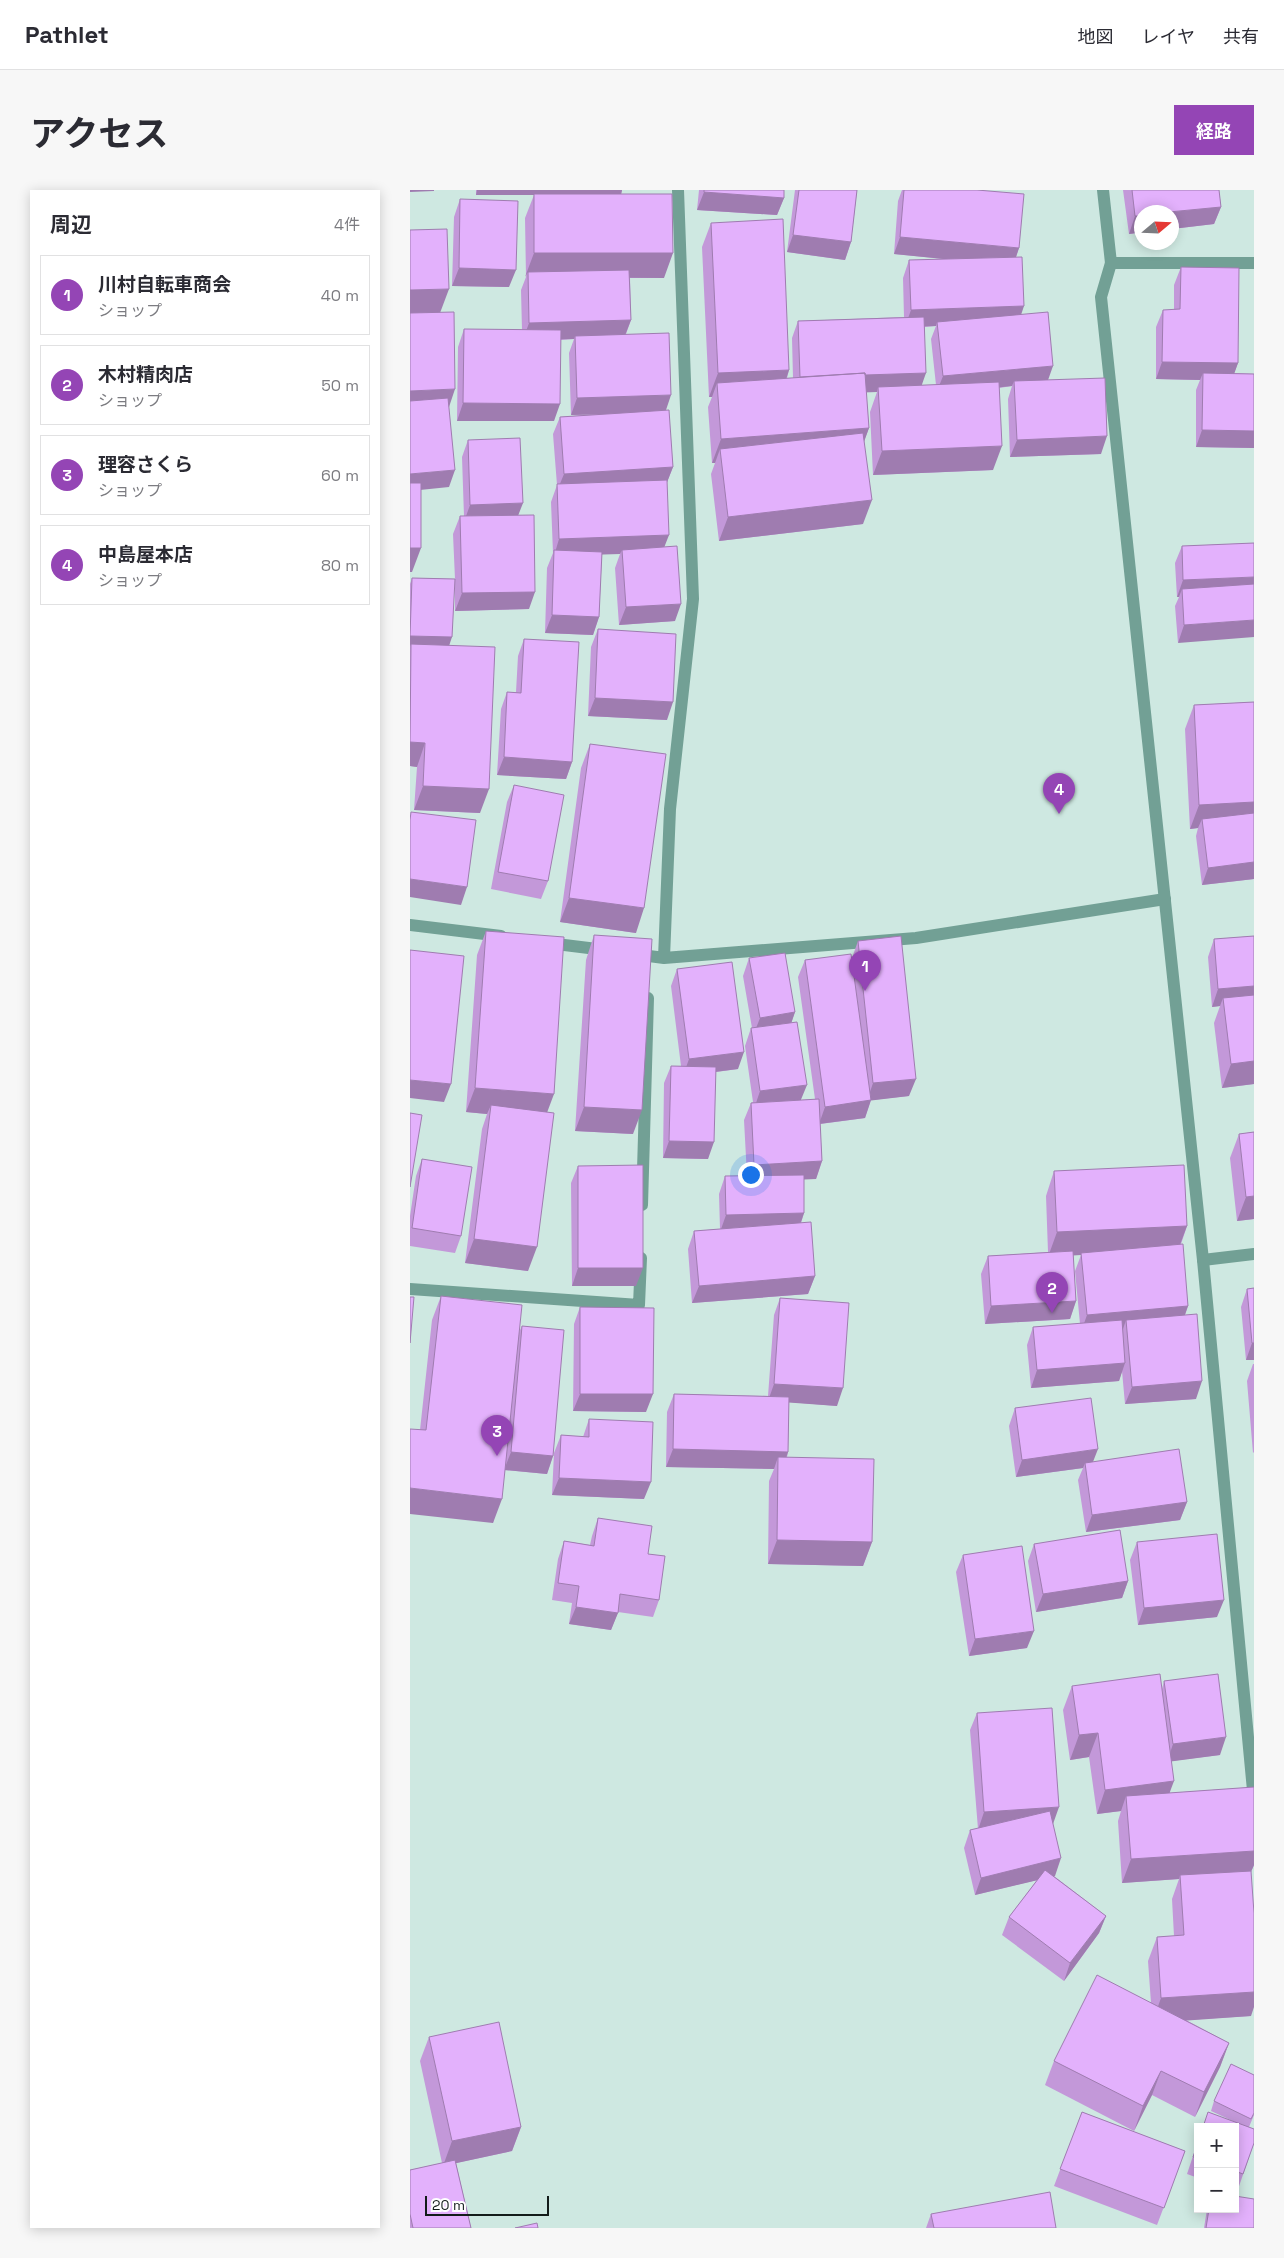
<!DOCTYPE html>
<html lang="ja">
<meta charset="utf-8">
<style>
body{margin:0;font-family:"Space Grotesk","Noto Sans JP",sans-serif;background:#f7f7f7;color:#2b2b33}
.controls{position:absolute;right:15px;bottom:15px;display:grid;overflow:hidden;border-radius:0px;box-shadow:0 2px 12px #0003}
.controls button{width:45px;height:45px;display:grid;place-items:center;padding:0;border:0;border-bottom:1px solid #e1e1e2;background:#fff;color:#2b2b33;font:25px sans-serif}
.compass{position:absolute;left:724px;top:15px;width:45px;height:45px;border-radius:50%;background:#fff;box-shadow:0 2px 12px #0003;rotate:71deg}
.scale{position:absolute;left:15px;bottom:12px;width:124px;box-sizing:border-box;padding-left:5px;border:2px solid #131c1a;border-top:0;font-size:14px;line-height:18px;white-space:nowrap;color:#131c1a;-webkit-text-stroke:4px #fff;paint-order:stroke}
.you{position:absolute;left:340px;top:984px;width:18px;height:18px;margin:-12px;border:4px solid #fff;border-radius:50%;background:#1a73e8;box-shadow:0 0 0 8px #1a73e833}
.badge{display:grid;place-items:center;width:32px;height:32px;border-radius:50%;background:#9445b5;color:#fff;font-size:16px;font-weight:700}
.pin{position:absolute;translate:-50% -41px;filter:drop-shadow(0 1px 2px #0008)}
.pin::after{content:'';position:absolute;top:26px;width:18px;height:15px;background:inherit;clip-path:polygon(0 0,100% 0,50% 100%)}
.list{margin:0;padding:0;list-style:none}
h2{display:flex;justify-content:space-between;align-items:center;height:65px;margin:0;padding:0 20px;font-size:21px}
h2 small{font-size:16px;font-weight:400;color:#7c7c81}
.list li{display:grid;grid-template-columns:32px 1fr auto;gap:15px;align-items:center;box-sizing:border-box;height:80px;margin:0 10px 10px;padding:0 10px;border:1px solid #e1e1e2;border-radius:0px}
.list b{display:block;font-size:19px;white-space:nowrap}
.list p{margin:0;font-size:16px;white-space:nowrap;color:#7c7c81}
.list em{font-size:16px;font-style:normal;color:#7c7c81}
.map{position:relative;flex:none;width:844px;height:2038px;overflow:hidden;border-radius:0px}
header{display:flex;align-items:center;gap:30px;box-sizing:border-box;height:70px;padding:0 25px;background:#fff;border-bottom:1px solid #e1e1e2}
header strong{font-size:24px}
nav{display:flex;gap:28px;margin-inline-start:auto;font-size:18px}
.intro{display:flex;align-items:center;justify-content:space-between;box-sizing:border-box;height:120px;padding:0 30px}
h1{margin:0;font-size:35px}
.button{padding:12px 22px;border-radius:0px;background:#9445b5;color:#fff;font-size:18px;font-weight:700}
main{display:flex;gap:30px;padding:0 30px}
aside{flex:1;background:#fff;border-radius:0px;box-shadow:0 2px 12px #0003}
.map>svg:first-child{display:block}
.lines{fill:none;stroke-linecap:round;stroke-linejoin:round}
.lane{stroke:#72a095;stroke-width:12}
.street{stroke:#72a095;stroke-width:12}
.wall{fill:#c398d9;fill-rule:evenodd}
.shaded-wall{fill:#9f7cb0}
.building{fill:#e3b1fc;stroke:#9f7cb0}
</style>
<header>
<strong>Pathlet</strong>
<nav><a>地図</a><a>レイヤ</a><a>共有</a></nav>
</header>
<div class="intro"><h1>アクセス</h1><a class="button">経路</a></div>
<main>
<aside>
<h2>周辺<small>4件</small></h2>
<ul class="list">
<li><span class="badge">1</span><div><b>川村自転車商会</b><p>ショップ</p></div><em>40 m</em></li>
<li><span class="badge">2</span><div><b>木村精肉店</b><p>ショップ</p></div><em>50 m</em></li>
<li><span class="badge">3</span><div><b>理容さくら</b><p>ショップ</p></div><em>60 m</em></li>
<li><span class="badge">4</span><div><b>中島屋本店</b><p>ショップ</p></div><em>80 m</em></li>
</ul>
</aside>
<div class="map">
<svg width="844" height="2038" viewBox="0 0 844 2038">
<rect width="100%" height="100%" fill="#cee8e1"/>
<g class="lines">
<!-- lane -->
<path class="lane" d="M693 0 701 73
M0 735 91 746
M138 753 195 760
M224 764 254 768 506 748 755 709
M254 768 260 619 283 409 268 0
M232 1015 238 808
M793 1070 844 1064
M0 1099 229 1115 231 1068"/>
<!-- street -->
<path class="street" d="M844 73H701L691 107 793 1070 844 1611"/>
</g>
<!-- wall -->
<path class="wall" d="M66 0H212L211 4 254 88H220L221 130 216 144 256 220 263 277 257 292 254 357 265 431 209 435 205 378 210 364H192L189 427 183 445 135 443 137 378 143 363 141 312 147 295 143 244 150 227 184 224 161 225 159 163 164 149 151 150 144 231H47L48 157 54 139 112 140 111 100 116 87 115 28 124 5H66Z
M289 0H374V8L367 25 287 20Z
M385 0H447L441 52 435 70 377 62Z
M492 0H567L609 58 606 67 611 124 638 190 691 264 600 267 598 209 602 196 589 198 583 280 463 285 460 222 467 202H456L459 238 454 251 453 334 309 351 301 284 305 273H302L298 217 302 207H299L292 57 301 33 379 180 377 188H383L382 148 388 131 494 127 493 88 499 70 535 69 484 64 488 11ZM526 136 521 149 526 195H512L515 137Z
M713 0H809L811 17 804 34 719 44Z
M50 9 99 97 42 96 44 27Z
M771 77 828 173 824 183 844 184V258L786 257V200L790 190 746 189V137L753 120H764V95Z
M58 250 108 325 119 419 45 421V391L39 455 70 623 4 620 7 577 0 576V394L2 388 45 389 43 344 50 326H54L52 267Z
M844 353 768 453 765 416 769 407H767L765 373 772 356Z
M188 439 257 530 178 526 181 457Z
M114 449 162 572 156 589 87 585 91 519 97 502H106L108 466Z
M844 512V689L792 695 786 646 788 638 780 639 775 539 784 515Z
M180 554 226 743 150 732 171 578Z
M104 595 138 691 131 709 81 699 97 612Z
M76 741 137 922 118 1081 55 1073 72 939 77 924 56 922 67 765Z
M184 745 223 944 165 941 176 770Z
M844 746V894L812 898 804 833 810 816 802 817 798 767 804 749Z
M448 751 499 906 461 910 455 928 410 934 412 971 406 989H394V1023L391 1033 405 1086 398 1104 282 1113 278 1059 284 1041 310 1039 309 1004 315 986H337L334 930 341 913 343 912 335 856 341 838H342L333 786 339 768 385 822 381 833 391 910 405 909 388 787 395 770 442 768Z
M267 779 328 879 306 882 298 969 253 968 254 893 261 876H271L261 796Z
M844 942V1029L827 1031 820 968 829 944Z
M12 969 51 1046 45 1063 0 1056V1026L6 986Z
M168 976 226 1096H162L161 993Z
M644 981 777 1036 771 1054 778 1116 775 1125 786 1209 715 1214 712 1181 709 1191 621 1198 617 1155 623 1137 670 1134 665 1081 671 1065H663L666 1111 660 1129 575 1134 571 1084 578 1066 638 1062 636 1006Z
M844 1098V1170H836L831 1117 837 1099Z
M31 1106 109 1142 112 1136 143 1266 137 1284 95 1280 83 1333 10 1240 22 1130Z
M370 1108 427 1216 379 1212 378 1262 377 1267 462 1352 453 1376 358 1374 359 1291 364 1279 256 1277 257 1222 264 1204 358 1206 364 1125Z
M170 1117 236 1222 163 1221 164 1134Z
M843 1174H844V1262L843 1263 837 1191Z
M605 1218 683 1272 777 1312 770 1330 676 1342 668 1290 673 1278 606 1287 599 1236Z
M179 1229 234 1309 142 1305 144 1263 151 1245 173 1247Z
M188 1328 238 1364 249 1410 243 1427 208 1422 201 1440 159 1434 162 1413 142 1410 148 1369 154 1351 180 1355 182 1346Z
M727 1352 807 1427 728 1435 720 1370Z
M624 1354 718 1391 712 1408 626 1422 618 1371Z
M553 1365 617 1458 559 1466 546 1382Z
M754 1491 810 1565 761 1571 760 1603 844 1597V1675L841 1682V1826L776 1830 819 1853 810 1877 785 1927 742 1905 724 1941 635 1895 644 1871 741 1813 738 1771 747 1747 764 1746 762 1709 769 1689 712 1693 708 1631 711 1621 687 1624 679 1567 660 1570 653 1520 662 1496 752 1499Z
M567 1523 643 1634 645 1686H644L696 1726 689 1743 654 1791 592 1745 599 1727 627 1690 565 1705 554 1658 560 1640 568 1639 560 1540Z
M19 1847 111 1937 102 1961 46 1973 61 2038H0V1980L32 1973 10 1871Z
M804 1911 844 1925 839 1937 844 1953 827 2002 825 2001V1932L801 1921Z
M672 1922 775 1961 747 2035 644 1996Z
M788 1951V1988L777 1984Z
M797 2019H825L844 2038H794Z
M521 2024 646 2038H516Z"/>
<!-- shaded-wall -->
<path class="shaded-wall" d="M0 0H24V1L0 2Z
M67 0H212L211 5H66Z
M294 2 374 8 367 25 287 20Z
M811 17 804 34 762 39V22Z
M725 26H732V42L719 44Z
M383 45 441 52 435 70 377 62Z
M490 47 609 58 603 76 484 64Z
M124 63H263L254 88 118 87V82L115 87Z
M49 78 106 80 99 97 42 96Z
M39 99 30 123 0 124V100Z
M614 116 608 134 527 132 526 136 495 137 501 120Z
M221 130 214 148 165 146 164 149 113 150 119 133Z
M752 172 828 173 822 190 793 183 790 190 746 189Z
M643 176 637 193 604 191 602 196 526 204 533 186Z
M379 180 371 205 307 193 302 207H299L308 183Z
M516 183 510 200 468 197 467 202 384 205 390 187Z
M45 199 39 217 0 218V201Z
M261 205 255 223 161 225 167 208Z
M53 213 150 214 144 231H47Z
M459 238 450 263 310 259 305 273H302L311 249Z
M792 240 844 241V258L786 257Z
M697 246 691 264 600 267 607 250Z
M592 256 583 280 463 285 472 261Z
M263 277 256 295 147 301 154 284Z
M45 280 39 297 0 301V284Z
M462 310 453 334 309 351 318 327Z
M113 313 106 331 54 332 60 315Z
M259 345 252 363 212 360 210 364 144 366 149 349Z
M0 358H11L2 382H0Z
M844 387V404L772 399 769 407H767L773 390Z
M125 402 119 419 45 421 52 403Z
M271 414 265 431 209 435 216 417Z
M142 425 189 427 183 445 135 443Z
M844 430V447L768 453 774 435Z
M0 446 42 447 36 465 1 454 0 456Z
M185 508 263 512 257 530 178 526Z
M0 552 15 553 7 577 0 576Z
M94 567 162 572 156 589 87 585Z
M13 596 79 599 70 623 4 620Z
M844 612V635L792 629 788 638 780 639 789 615Z
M844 672V689L792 695 798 678Z
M0 689 57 697 51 715 0 707Z
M159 708 234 718 226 743 150 732Z
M844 796V813L813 808 810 816 802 817 808 799Z
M385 822 379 840 343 846 350 828Z
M334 862 328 879 273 886 279 869Z
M844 871V894L812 898 821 874Z
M506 889 499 906 457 911 463 893Z
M0 890 41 894 34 912 0 908Z
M397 895 390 912 344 919 350 901Z
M65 898 144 904 135 928 81 915 77 924 56 922Z
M461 910 455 928 409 934 415 917Z
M174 917 232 920 223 944 165 941Z
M259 951 304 952 298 969 253 968Z
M412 971 406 989 337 992 344 975Z
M844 1006V1029L827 1031 836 1007Z
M394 1023 388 1041 310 1042 316 1025Z
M777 1036 768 1060 671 1063V1065L638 1067 647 1042Z
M64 1049 127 1057 118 1081 55 1073Z
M168 1078H233L226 1096H162Z
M405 1086 398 1104 282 1113 289 1096Z
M666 1111 660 1129 575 1134 581 1116Z
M778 1116 772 1133 716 1130 713 1139 671 1142 677 1125Z
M842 1153H844V1170H836Z
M715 1173 709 1191 621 1198 627 1180Z
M792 1191 786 1209 715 1214 722 1197Z
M364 1194 433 1198 427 1216 358 1211Z
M170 1204H243L236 1222 163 1221Z
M263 1259 378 1262 372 1280 368 1267 364 1279 256 1277Z
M688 1259 681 1277 675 1273 673 1278 606 1287 612 1270Z
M101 1262 143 1266 137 1284 94 1280Z
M149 1288 241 1292 234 1309 142 1305Z
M0 1298 92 1309 83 1333 0 1324Z
M777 1312 770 1330 676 1342 682 1325Z
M367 1350 462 1352 453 1376 358 1374Z
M718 1391 712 1408 626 1422 633 1404Z
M814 1410 807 1427 728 1435 734 1418Z
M166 1417 208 1423 201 1440 159 1434Z
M624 1441 617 1458 559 1466 565 1449Z
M688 1543 679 1567 660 1570 669 1545Z
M816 1547 810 1565 757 1572 763 1554Z
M764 1591 755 1615 716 1606 711 1621 687 1624 695 1600Z
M649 1617 643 1634 568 1640 574 1622Z
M844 1661V1675L840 1684 770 1685 769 1689 712 1693 721 1669Z
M651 1668 645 1686 565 1705 571 1688Z
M696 1726 689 1743 654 1791 660 1773Z
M844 1802V1817L841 1826 742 1833 751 1808Z
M819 1853 810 1877 785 1927 794 1902Z
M751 1881 742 1905 724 1941 733 1916Z
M111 1937 102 1961 33 1976 42 1951Z"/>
<!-- building -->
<path class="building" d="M294 0H374V8L294 2Z
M389 0H447L441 52 383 45Z
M494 0H567L614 4 609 58 490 47Z
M722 0H809L811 17 759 22H732V26H725Z
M124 4H262L263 63H124Z
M50 9 108 11 106 80 49 78Z
M373 29 379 180 308 183 301 33Z
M37 39 39 99 0 100V40Z
M612 67 614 116 501 120 499 70Z
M771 77 829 78 828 173 752 172 753 120 770 119Z
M219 80 221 130 119 133 118 82Z
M44 122 45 199 0 201V123Z
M638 122 643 176 533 186 527 132Z
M514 127 516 183 455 185V183L390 187 388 131Z
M54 139 151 140 150 214 53 213Z
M259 143 261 205 167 208 165 146Z
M455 183 459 238 311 249 307 193Z
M793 183 844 184V241L792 240Z
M695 188 697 246 607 250 604 191Z
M589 192 592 256 472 261 468 197Z
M38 208 45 280 0 284V211Z
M259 220 263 277 154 284 150 227Z
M453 243 462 310 318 327 310 259Z
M110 248 113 313 60 315 58 250Z
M257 290 259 345 149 349 147 294Z
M0 293H11V358H0Z
M124 325 125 402 52 403 50 326Z
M844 353V387L773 390 772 356Z
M267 356 271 414 216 417 212 360Z
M144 360 192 362 189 427 142 425Z
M2 388 45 389 42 447 0 446Z
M844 394V430L774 435 772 399Z
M188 439 266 444 263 512 185 508Z
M114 449 169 452 162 572 94 567 97 502 111 503Z
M1 454 85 457 79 599 13 596 15 553 0 552Z
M844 512V612L789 615 784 515Z
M180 554 256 564 234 718 159 708Z
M104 595 154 605 138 691 88 682Z
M1 622 66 630 57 697 0 689V630Z
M844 623V672L798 678 792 629Z
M76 741 154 747 144 904 65 898Z
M184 745 242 749 232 920 174 917Z
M491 746 506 889 463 893 448 751Z
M844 746V796L808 799 804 749Z
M0 760 54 766 41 894 0 890Z
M375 763 385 822 350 828 339 768Z
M441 764 461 910 415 917 395 770Z
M322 772 334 862 279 869 267 779Z
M844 805V871L821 874 813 808Z
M387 832 397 895 350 901 341 838Z
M261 876 306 877 304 952 259 951Z
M409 909 412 971 344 975 341 913Z
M81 915 144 923 127 1057 64 1049Z
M0 923 12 925 0 997Z
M844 942V1006L836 1007 829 944Z
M12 969 62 977 51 1046 2 1038Z
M233 975V1078H168V976Z
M774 975 777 1036 647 1042 644 981Z
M394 985V1023L316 1025 315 986Z
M401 1032 405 1086 289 1096 284 1041Z
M773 1054 778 1116 677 1125 671 1063Z
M663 1061 666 1111 581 1116 578 1066Z
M844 1098V1153H842L837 1099Z
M31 1106 112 1115 92 1309 0 1298V1239L16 1240Z
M0 1107H4L0 1153Z
M370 1108 439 1113 433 1198 364 1194Z
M170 1117 244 1118 243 1204H170Z
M787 1124 792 1191 722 1197 716 1130Z
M712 1130 715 1173 627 1180 623 1137Z
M112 1136 154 1140 143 1266 101 1262Z
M264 1204 379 1207 378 1262 263 1259Z
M681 1208 688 1259 612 1270 605 1218Z
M179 1229 243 1232 241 1292 149 1288 151 1245 179 1247Z
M769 1259 777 1312 682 1325 675 1273Z
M368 1267 464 1269 462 1352 367 1350Z
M188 1328 242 1336 238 1364 255 1366 249 1410 210 1404 208 1423 166 1417 169 1396 148 1393 154 1351 184 1356Z
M710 1340 718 1391 633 1404 624 1354Z
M807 1344 814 1410 734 1418 727 1352Z
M612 1356 624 1441 565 1449 553 1365Z
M750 1484 764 1591 695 1600 688 1543 669 1545 662 1496Z
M808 1484 816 1547 763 1554 754 1491Z
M642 1518 649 1617 574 1622 567 1523Z
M844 1597V1661L721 1669 716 1606Z
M640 1621 651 1668 571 1688 560 1640Z
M635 1680 696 1726 660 1773 599 1727Z
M841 1681 844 1723V1802L751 1808 747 1747 774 1745 770 1685Z
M687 1785 819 1853 794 1902 751 1881 733 1916 644 1871Z
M89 1832 111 1937 42 1951 19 1847Z
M821 1874 844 1885V1923L841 1929 804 1911Z
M672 1922 775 1961 754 2018 650 1979Z
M798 1922 844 1939V1953L833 1984 825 1981V1937H793Z
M788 1953V1968L783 1967Z
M45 1970 61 2038H3L0 2024V1980Z
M640 2002 646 2038H524L521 2024Z
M825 2006 844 2009V2038H796L799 2019H825Z
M127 2033 128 2038H105Z"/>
</svg>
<div class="controls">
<button>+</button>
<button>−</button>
</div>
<svg class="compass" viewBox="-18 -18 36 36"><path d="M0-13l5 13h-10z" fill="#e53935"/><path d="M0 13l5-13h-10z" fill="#7c7c81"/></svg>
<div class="scale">20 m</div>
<div class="you"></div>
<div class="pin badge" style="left:455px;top:801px">1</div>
<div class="pin badge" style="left:642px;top:1123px">2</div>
<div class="pin badge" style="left:87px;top:1266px">3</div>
<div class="pin badge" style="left:649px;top:624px">4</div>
</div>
</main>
